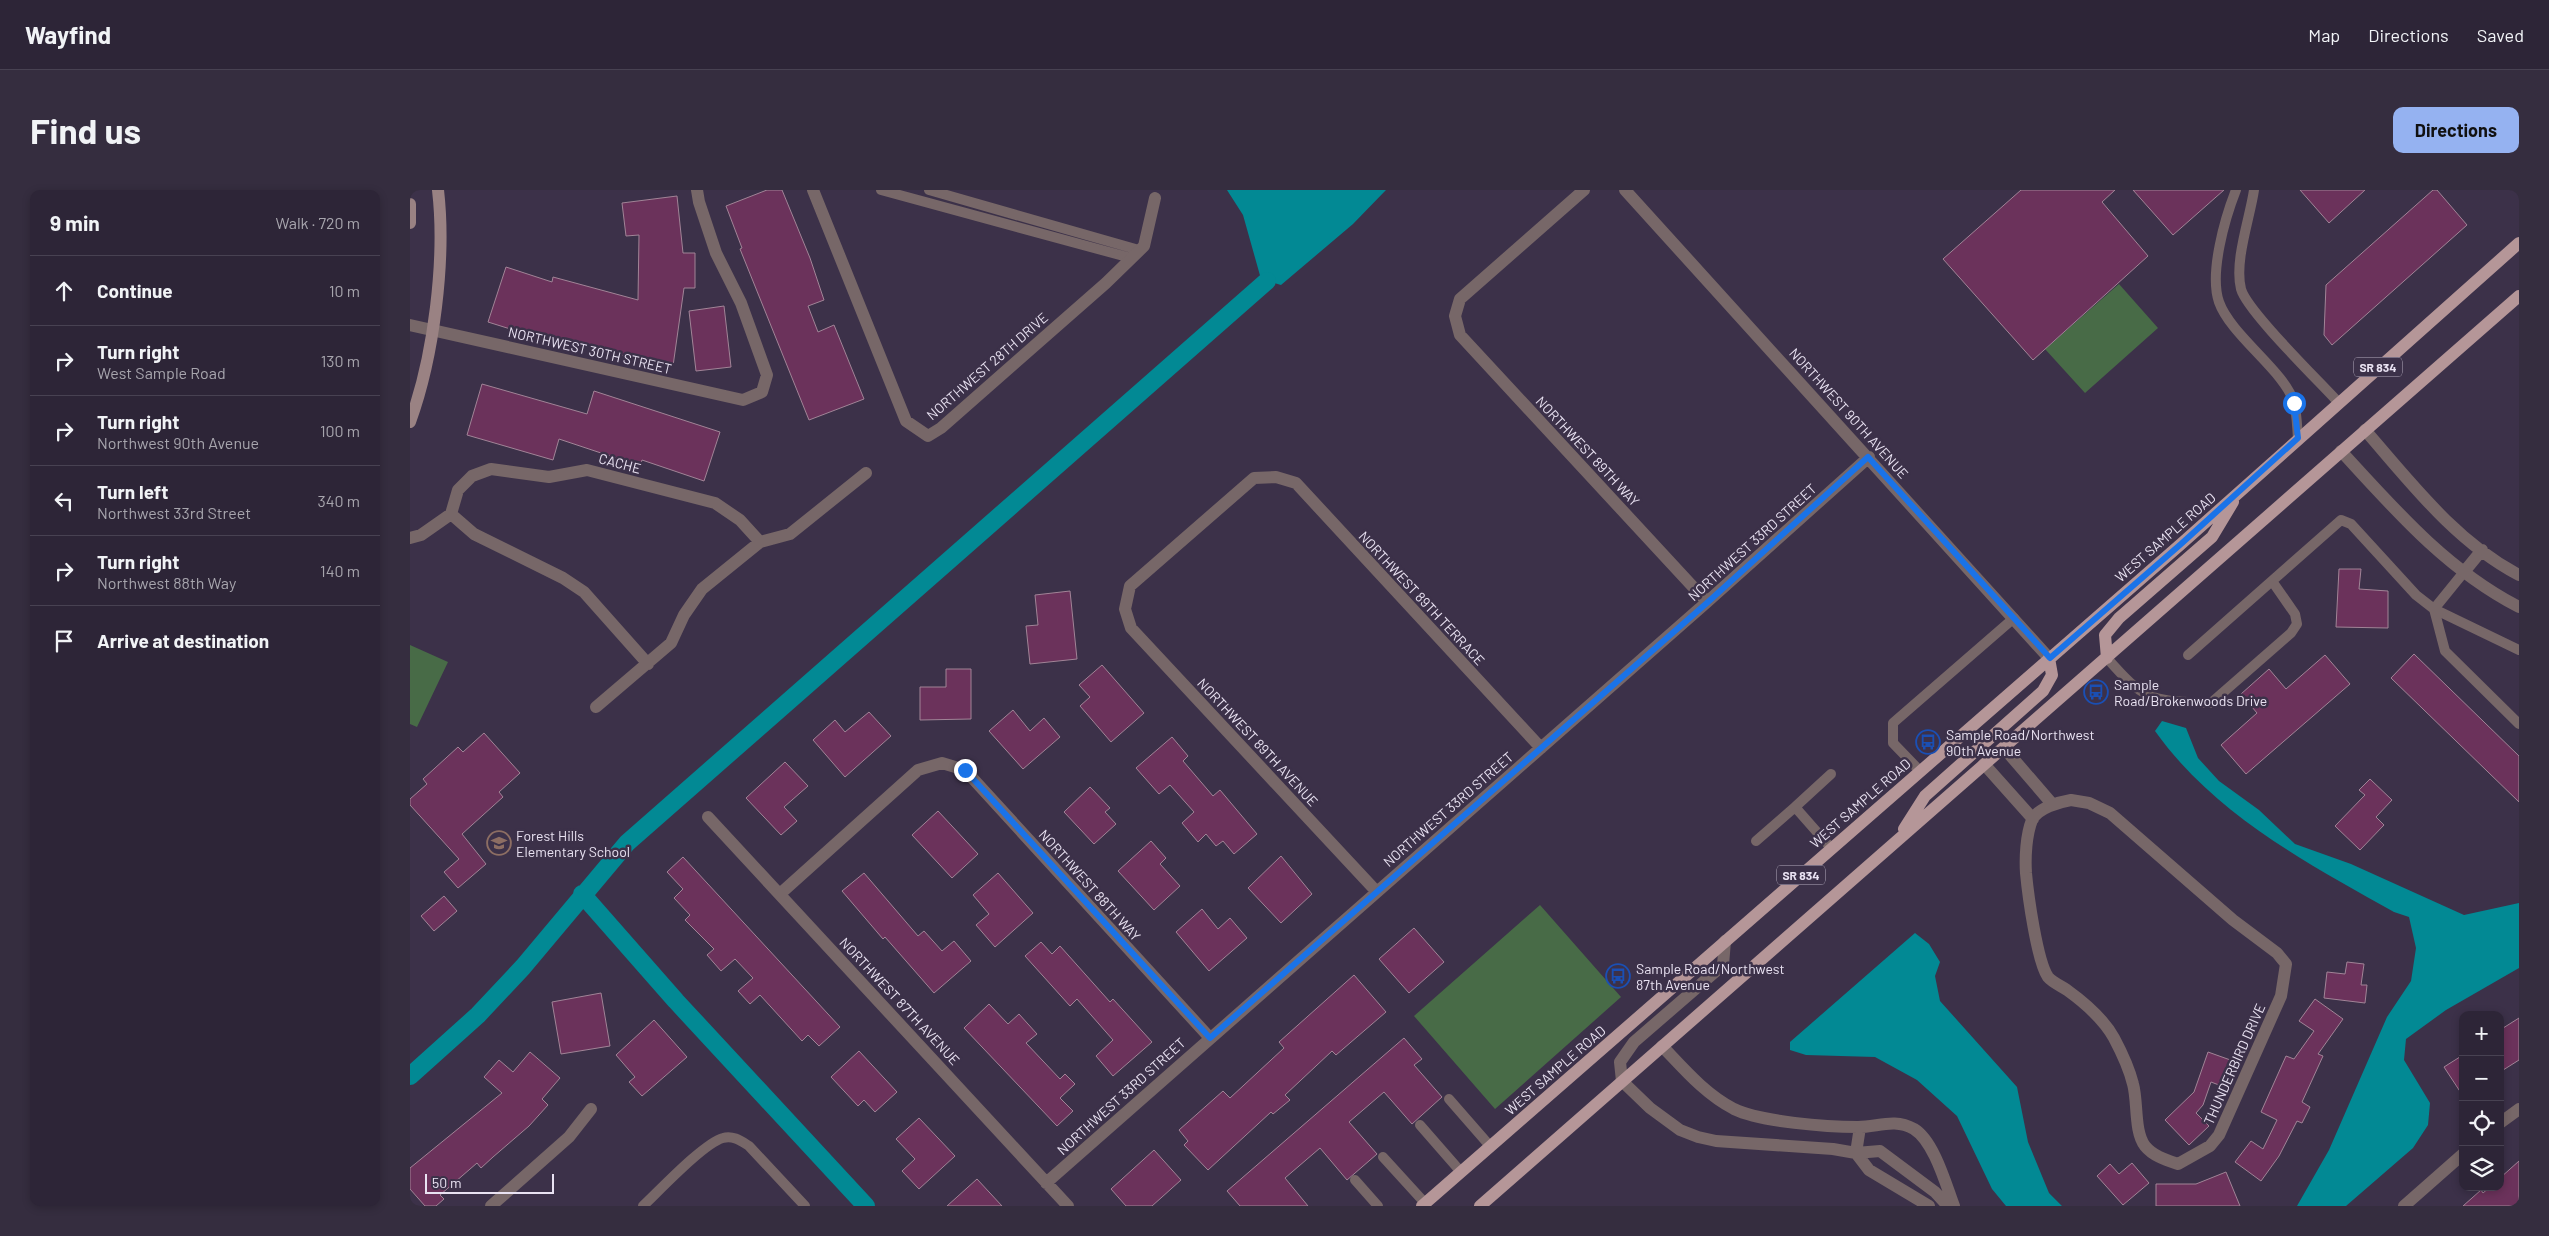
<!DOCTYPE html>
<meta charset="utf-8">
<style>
body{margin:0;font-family:Barlow,sans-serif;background:#352d3f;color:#f1f3f6}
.controls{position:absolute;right:15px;bottom:15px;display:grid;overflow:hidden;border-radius:10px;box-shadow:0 2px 8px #0003}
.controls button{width:45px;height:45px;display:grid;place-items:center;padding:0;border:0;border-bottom:1px solid #484252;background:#2d2537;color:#f1f3f6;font:25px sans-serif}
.scale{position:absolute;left:15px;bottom:12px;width:129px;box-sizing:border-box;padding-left:5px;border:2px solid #e9e2f2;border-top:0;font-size:14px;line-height:18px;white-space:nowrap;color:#e9e2f2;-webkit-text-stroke:4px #3c3149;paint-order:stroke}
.stop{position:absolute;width:15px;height:15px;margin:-11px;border:4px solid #1a73e8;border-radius:50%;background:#fff}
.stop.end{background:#1a73e8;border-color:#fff;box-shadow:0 1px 5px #0008}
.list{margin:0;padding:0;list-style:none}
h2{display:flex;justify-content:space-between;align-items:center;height:65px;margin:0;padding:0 20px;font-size:21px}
h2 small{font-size:16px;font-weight:400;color:#a7a5ad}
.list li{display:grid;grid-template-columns:32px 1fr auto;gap:15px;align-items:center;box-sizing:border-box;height:70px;padding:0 20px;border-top:1px solid #484252}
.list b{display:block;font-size:19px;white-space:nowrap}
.list p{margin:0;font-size:16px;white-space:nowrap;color:#a7a5ad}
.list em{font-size:16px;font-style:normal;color:#a7a5ad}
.icon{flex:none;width:28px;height:28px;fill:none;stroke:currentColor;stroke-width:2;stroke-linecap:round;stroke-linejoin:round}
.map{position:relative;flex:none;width:2109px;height:1016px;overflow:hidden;border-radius:10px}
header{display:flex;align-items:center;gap:30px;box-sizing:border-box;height:70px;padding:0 25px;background:#2d2537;border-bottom:1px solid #484252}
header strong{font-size:24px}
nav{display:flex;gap:28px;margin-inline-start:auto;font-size:18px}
.intro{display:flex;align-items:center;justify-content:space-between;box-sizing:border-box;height:120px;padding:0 30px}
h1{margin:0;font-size:35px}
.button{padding:12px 22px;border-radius:10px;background:#95b2f1;color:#111;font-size:18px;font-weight:700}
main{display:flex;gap:30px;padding:0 30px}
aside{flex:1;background:#2d2537;border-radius:10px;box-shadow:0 2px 8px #0003}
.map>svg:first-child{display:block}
.green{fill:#486b47}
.water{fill:#028994}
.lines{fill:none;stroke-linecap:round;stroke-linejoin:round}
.canal{stroke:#028994;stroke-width:18}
.building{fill:#6b325b;stroke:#a18497}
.lane{stroke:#776768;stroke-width:10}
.street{stroke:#776768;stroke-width:12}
.secondary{stroke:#9a8283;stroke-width:12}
.primary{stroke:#b59698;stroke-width:12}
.route{stroke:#1a73e8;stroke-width:6}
.labels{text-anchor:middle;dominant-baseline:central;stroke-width:5;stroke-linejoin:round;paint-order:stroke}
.shield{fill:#3c3149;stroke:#b5adbf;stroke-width:1}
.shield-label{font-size:12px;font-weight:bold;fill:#e9e2f2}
.street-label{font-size:14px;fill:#e9e2f2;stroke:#3c3149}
.poi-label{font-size:14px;fill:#e9e2f2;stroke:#3c3149;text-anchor:start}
</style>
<header>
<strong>Wayfind</strong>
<nav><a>Map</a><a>Directions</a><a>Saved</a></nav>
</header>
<div class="intro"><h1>Find us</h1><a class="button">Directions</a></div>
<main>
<aside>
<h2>9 min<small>Walk · 720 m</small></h2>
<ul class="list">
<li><svg class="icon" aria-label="ahead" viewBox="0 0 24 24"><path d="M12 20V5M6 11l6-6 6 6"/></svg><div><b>Continue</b></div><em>10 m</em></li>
<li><svg class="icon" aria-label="right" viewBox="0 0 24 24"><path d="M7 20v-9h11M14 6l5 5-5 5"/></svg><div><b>Turn right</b><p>West Sample Road</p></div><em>130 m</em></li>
<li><svg class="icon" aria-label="right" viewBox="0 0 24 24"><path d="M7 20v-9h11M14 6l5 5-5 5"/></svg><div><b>Turn right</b><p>Northwest 90th Avenue</p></div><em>100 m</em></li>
<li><svg class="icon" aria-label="left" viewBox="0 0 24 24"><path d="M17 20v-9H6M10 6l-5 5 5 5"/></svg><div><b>Turn left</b><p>Northwest 33rd Street</p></div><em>340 m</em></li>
<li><svg class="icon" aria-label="right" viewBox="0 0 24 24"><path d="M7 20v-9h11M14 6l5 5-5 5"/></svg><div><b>Turn right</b><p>Northwest 88th Way</p></div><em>140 m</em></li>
<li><svg class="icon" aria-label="arrive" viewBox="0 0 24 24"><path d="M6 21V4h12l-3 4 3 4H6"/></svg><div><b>Arrive at destination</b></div></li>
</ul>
</aside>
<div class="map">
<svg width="2109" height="1016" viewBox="0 0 2109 1016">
<rect width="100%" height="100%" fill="#3c3149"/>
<!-- green -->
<path class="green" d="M1709 94 1748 138 1675 203 1635 159Z
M0 455 38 472 7 537 0 534Z
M1130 715 1211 807 1085 919 1004 826Z"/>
<!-- water -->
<path class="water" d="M817 0H976L943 34 871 95 851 89 833 25Z
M1752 531 1776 538 1788 568 1809 591 1849 620 1885 654 1941 674 2054 725 2109 713V778L2036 820 1996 849 1994 870 2020 913 2018 935 2003 958 1936 1016H1887L1919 960 1977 827 2001 791 2006 758 1999 727 1984 722C1898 674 1804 624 1745 541Z
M1505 743 1519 754 1530 772 1525 786 1530 811 1607 897 1618 952 1639 1003 1652 1016H1596L1582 999 1547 926 1507 890 1465 867 1396 865 1380 860V852Z"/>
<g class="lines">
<!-- canal -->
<path class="canal" d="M172 704 266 811 456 1016
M0 886 68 825 113 777 217 653 857 91"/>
</g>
<!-- building -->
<path class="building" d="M357 0H372L400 68 414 110 398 116 408 142 424 135 454 209 399 230 330 59 332 58 316 16Z
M1611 0H1705L1692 12 1738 66 1623 170 1533 69Z
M1723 0H1814L1763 45Z
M1890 0H1955L1919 33Z
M2023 0H2027L2057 35 1922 155 1914 145 1916 95Z
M267 6 273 63H285V98H274L263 176 230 171 162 150 161 154 113 143 78 132 96 77 142 92 143 87 228 110 229 45 216 46 212 13Z
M314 116 321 177 286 181 279 121Z
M72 194 177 224 184 201 310 242 294 291 232 270 230 276 149 249 143 270 57 245Z
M1929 379H1951L1949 399 1978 401V438L1926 437Z
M660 401 667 469 620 474 616 436 628 435 625 405Z
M2004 464 2109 566V612L1981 488Z
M1915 465 1940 494 1836 584 1811 555 1847 523 1831 504 1859 479 1876 499Z
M692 475 734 523 701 552 670 516 680 507 669 495Z
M536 479H561V529L510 530V497H536Z
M603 520 620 541 634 528 650 547 613 579 579 541Z
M459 522 481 546 435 587 403 550 425 530 435 542Z
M74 543 110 583 89 602 93 607 52 644 76 674 48 698 34 682 49 669 0 615V609L17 594 13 589 48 557 53 562Z
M762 547 778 566 773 571 803 606 810 600 847 644 824 664 813 651 806 656 796 644 788 652 772 633 784 622 760 595 749 604 726 578Z
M375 572 398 596 374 617 387 631 371 645 336 608Z
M1960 589 1982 610 1966 627 1974 635 1950 660 1925 636 1955 605 1949 600Z
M680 597 700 618 695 622 706 634 684 654 654 622Z
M528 621 568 664 542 688 502 645Z
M741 651 756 668 750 674 770 696 744 720 708 681Z
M871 666 902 704 871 733 838 698Z
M273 667 430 837 409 856 398 845 392 851 350 805 340 814 328 801 343 788 325 769 311 781 297 765 304 759 275 730 280 725 264 708 273 699 257 682Z
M454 683 508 746 514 741 532 761 544 751 561 771 524 803 475 747 473 749 432 701Z
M588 683 623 723 585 757 566 735 579 724 563 705Z
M34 706 47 721 24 741 11 726Z
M792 719 808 739 820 728 837 748 799 781 766 742Z
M1004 738 1034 772 999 803 969 769Z
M631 752 642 764 650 756 700 812 703 809 742 852 703 886 686 866 703 850 667 809 660 816 615 766Z
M1937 772 1954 774 1951 795H1957L1955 813 1914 808 1917 782 1935 784Z
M944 785 976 822 926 865 922 861 875 905 880 910 863 924 861 922 798 980 774 955 778 951 769 940 813 901 820 908 874 858 869 852Z
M191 803 200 856 151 864 142 812Z
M1905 809 1933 829 1908 864 1913 866 1892 912 1900 917 1892 933 1887 931 1869 966 1851 991 1825 972 1841 951 1853 959 1867 930 1851 922 1876 866 1884 869 1904 841 1889 831Z
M579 814 598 834 609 824 627 844 616 853 650 889 655 884 665 894 650 908 663 921 647 936 554 838Z
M2109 828V870L2090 882V840Z
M244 830 277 867 232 906 219 892 225 887 206 865Z
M994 848 1012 869 1004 875 1032 907 1002 934 974 902 939 932 967 964 937 990 910 958 875 988 898 1016H830L817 1001Z
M449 861 487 902 465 922 454 910 448 916 421 887Z
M120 862 150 888 132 909 138 915 119 936 83 967 71 978 67 973 30 1005 34 1009 26 1016H15L0 999V978L92 903 74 887 89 870 103 882Z
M1798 862 1826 872 1817 898 1801 892 1793 915 1786 923 1799 936 1779 955 1755 930 1784 902Z
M2053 865V906L2034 877Z
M509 928 545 966 509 999 492 981 505 969 486 949Z
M744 960 771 990 742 1016H716L701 999Z
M2109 971V1016H2053L2071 1000 2073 1003 2080 997H2090V988Z
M1722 973 1739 993 1713 1015 1687 986 1700 974 1709 984Z
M1816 982 1830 1016H1746V994H1786Z
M567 989 592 1016H537Z"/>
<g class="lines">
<!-- lane -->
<path class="lane" d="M471 0 721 68
M519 0 729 60
M1826 0C1815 28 1799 83 1809 112 1821 146 1876 182 1884 213 1887 224 1887 237 1888 248
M1844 0C1840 28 1824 71 1831 99 1837 121 1909 191 1928 212
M2054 382 2024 419 2109 460
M1778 465 1931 330 1941 334 2006 405 2024 419 2035 461 2109 534
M1697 468C1737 514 1742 510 1801 513L1881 443 1887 434 1885 424 1862 391
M1510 581 1483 553V533L1604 428
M1385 617 1421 584
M1346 651 1385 617 1421 658
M1039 909 1080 956
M1010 935 1051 982
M973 967 1015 1013
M945 990 968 1016
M233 1016C250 1000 294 953 313 948 323 945 331 951 339 956L395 1016"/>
<!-- street -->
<path class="street" d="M403 0 496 231 518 246 531 238 696 93 734 56 745 8
M1174 0 1050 109 1045 126 1050 145 1297 412
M1215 0 1639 468
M0 135 333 210 352 202 357 185 331 113 306 63 289 12 287 0
M1955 240C2001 293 2046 352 2109 385
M1931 261C1985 320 2037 380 2109 417
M41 324 64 344 153 388 174 402 238 474
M0 348 11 345 41 324 48 300 62 286 81 279 139 287 177 280 305 313 330 330 350 352
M2054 382 2072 360
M186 517 261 453 274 425 292 399 350 352 380 344 456 283
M1594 558 1643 615
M1574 574 1623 629
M1661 610 1679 613 1700 623 1823 730 1867 763 1876 774 1871 806 1809 945 1800 956 1768 974C1756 970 1743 966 1735 956 1724 942 1728 912 1723 894 1719 878 1712 863 1704 848 1693 828 1675 813 1657 800 1651 796 1642 792 1638 787 1627 771 1618 705 1616 683 1615 668 1616 645 1622 630 1628 618 1649 612 1661 610Z
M298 627 658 1016
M966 701 721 438 715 419 720 396 844 288 866 287 886 293 1131 558
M371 703 508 580 532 573 555 580 800 848
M1315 751 1313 775 1224 852 1210 872 1212 891 1240 918 1270 940 1288 947 1306 951 1423 959 1446 963 1470 961 1525 1002 1538 1016
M1252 856C1274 879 1295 904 1324 919 1351 932 1417 937 1448 937 1468 937 1484 928 1504 939 1524 951 1536 995 1544 1016
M2090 933 2109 919
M1446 963 1459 980 1519 1016
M1446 963 1450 937
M636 993 1297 412 1459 267
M81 1016 159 947 181 919
M1994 1016 2053 964"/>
<!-- secondary -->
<path class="secondary" d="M0 14V33
M0 232C24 166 36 69 28 0"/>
<!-- primary -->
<path class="primary" d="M1697 468 1695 445 1709 428 1802 347 1823 312
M1494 639 1515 606 1633 501 1642 485 1639 468
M1012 1016 1771 354 2109 53
M1070 1016 2109 106"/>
</g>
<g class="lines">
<!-- route -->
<path class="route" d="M555 580 800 848 1298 412 1458 267 1640 468 1771 354 1888 248 1884 213"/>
</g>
<!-- icons -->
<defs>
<g id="bus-ring" transform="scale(1.25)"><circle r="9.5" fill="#3c3149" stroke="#1a4fb4" stroke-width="1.5"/><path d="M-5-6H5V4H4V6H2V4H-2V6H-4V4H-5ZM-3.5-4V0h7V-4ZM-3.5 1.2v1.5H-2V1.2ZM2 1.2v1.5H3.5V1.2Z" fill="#1a4fb4"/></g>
<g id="school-ring" transform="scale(1.25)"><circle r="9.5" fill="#3c3149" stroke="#8d6e63" stroke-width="1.5"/><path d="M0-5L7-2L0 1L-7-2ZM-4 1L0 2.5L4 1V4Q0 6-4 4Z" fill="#8d6e63"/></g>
</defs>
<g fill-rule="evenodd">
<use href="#bus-ring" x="1686" y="502"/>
<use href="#bus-ring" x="1518" y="552"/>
<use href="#school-ring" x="89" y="653"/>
<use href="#bus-ring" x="1208" y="786"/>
</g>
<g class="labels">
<!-- shield labels -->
<g class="shield">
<rect x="1944" y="167.5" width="48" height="19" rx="4"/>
<rect x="1367" y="675.5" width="48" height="19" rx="4"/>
</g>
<g class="shield-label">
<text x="1968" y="177">SR 834</text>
<text x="1391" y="685">SR 834</text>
</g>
<!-- street labels -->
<g class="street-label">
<text transform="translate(180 160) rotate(13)">NORTHWEST 30TH STREET</text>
<text transform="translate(577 176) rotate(-41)">NORTHWEST 28TH DRIVE</text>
<text transform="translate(1439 223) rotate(48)">NORTHWEST 90TH AVENUE</text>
<text transform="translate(1178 261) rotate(47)">NORTHWEST 89TH WAY</text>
<text transform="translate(210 273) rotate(15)">CACHE</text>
<text transform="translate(1755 347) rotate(-41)">WEST SAMPLE ROAD</text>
<text transform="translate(1342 352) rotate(-42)">NORTHWEST 33RD STREET</text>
<text transform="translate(1012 408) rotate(47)">NORTHWEST 89TH TERRACE</text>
<text transform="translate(848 552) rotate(47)">NORTHWEST 89TH AVENUE</text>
<text transform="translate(1450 613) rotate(-41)">WEST SAMPLE ROAD</text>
<text transform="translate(1038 619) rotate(-41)">NORTHWEST 33RD STREET</text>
<text transform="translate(680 695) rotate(48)">NORTHWEST 88TH WAY</text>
<text transform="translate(490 811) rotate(47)">NORTHWEST 87TH AVENUE</text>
<text transform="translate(1824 874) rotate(-66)">THUNDERBIRD DRIVE</text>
<text transform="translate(1145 880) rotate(-41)">WEST SAMPLE ROAD</text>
<text transform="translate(711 906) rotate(-42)">NORTHWEST 33RD STREET</text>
</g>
<!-- poi labels -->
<g class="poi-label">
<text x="1704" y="494">Sample<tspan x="1704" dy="16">Road/Brokenwoods Drive</tspan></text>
<text x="1536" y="544">Sample Road/Northwest<tspan x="1536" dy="16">90th Avenue</tspan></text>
<text x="106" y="645">Forest Hills<tspan x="106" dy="16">Elementary School</tspan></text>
<text x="1226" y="778">Sample Road/Northwest<tspan x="1226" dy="16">87th Avenue</tspan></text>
</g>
</g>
</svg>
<div class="controls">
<button>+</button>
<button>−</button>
<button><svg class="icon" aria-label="locate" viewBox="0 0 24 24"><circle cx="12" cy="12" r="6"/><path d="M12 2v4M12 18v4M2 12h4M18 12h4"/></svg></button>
<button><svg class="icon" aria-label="layers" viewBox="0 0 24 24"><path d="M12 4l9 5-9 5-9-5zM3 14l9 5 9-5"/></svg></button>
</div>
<div class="scale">50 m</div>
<div class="stop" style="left:1884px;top:213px"></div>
<div class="stop end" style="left:555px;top:580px"></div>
</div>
</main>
